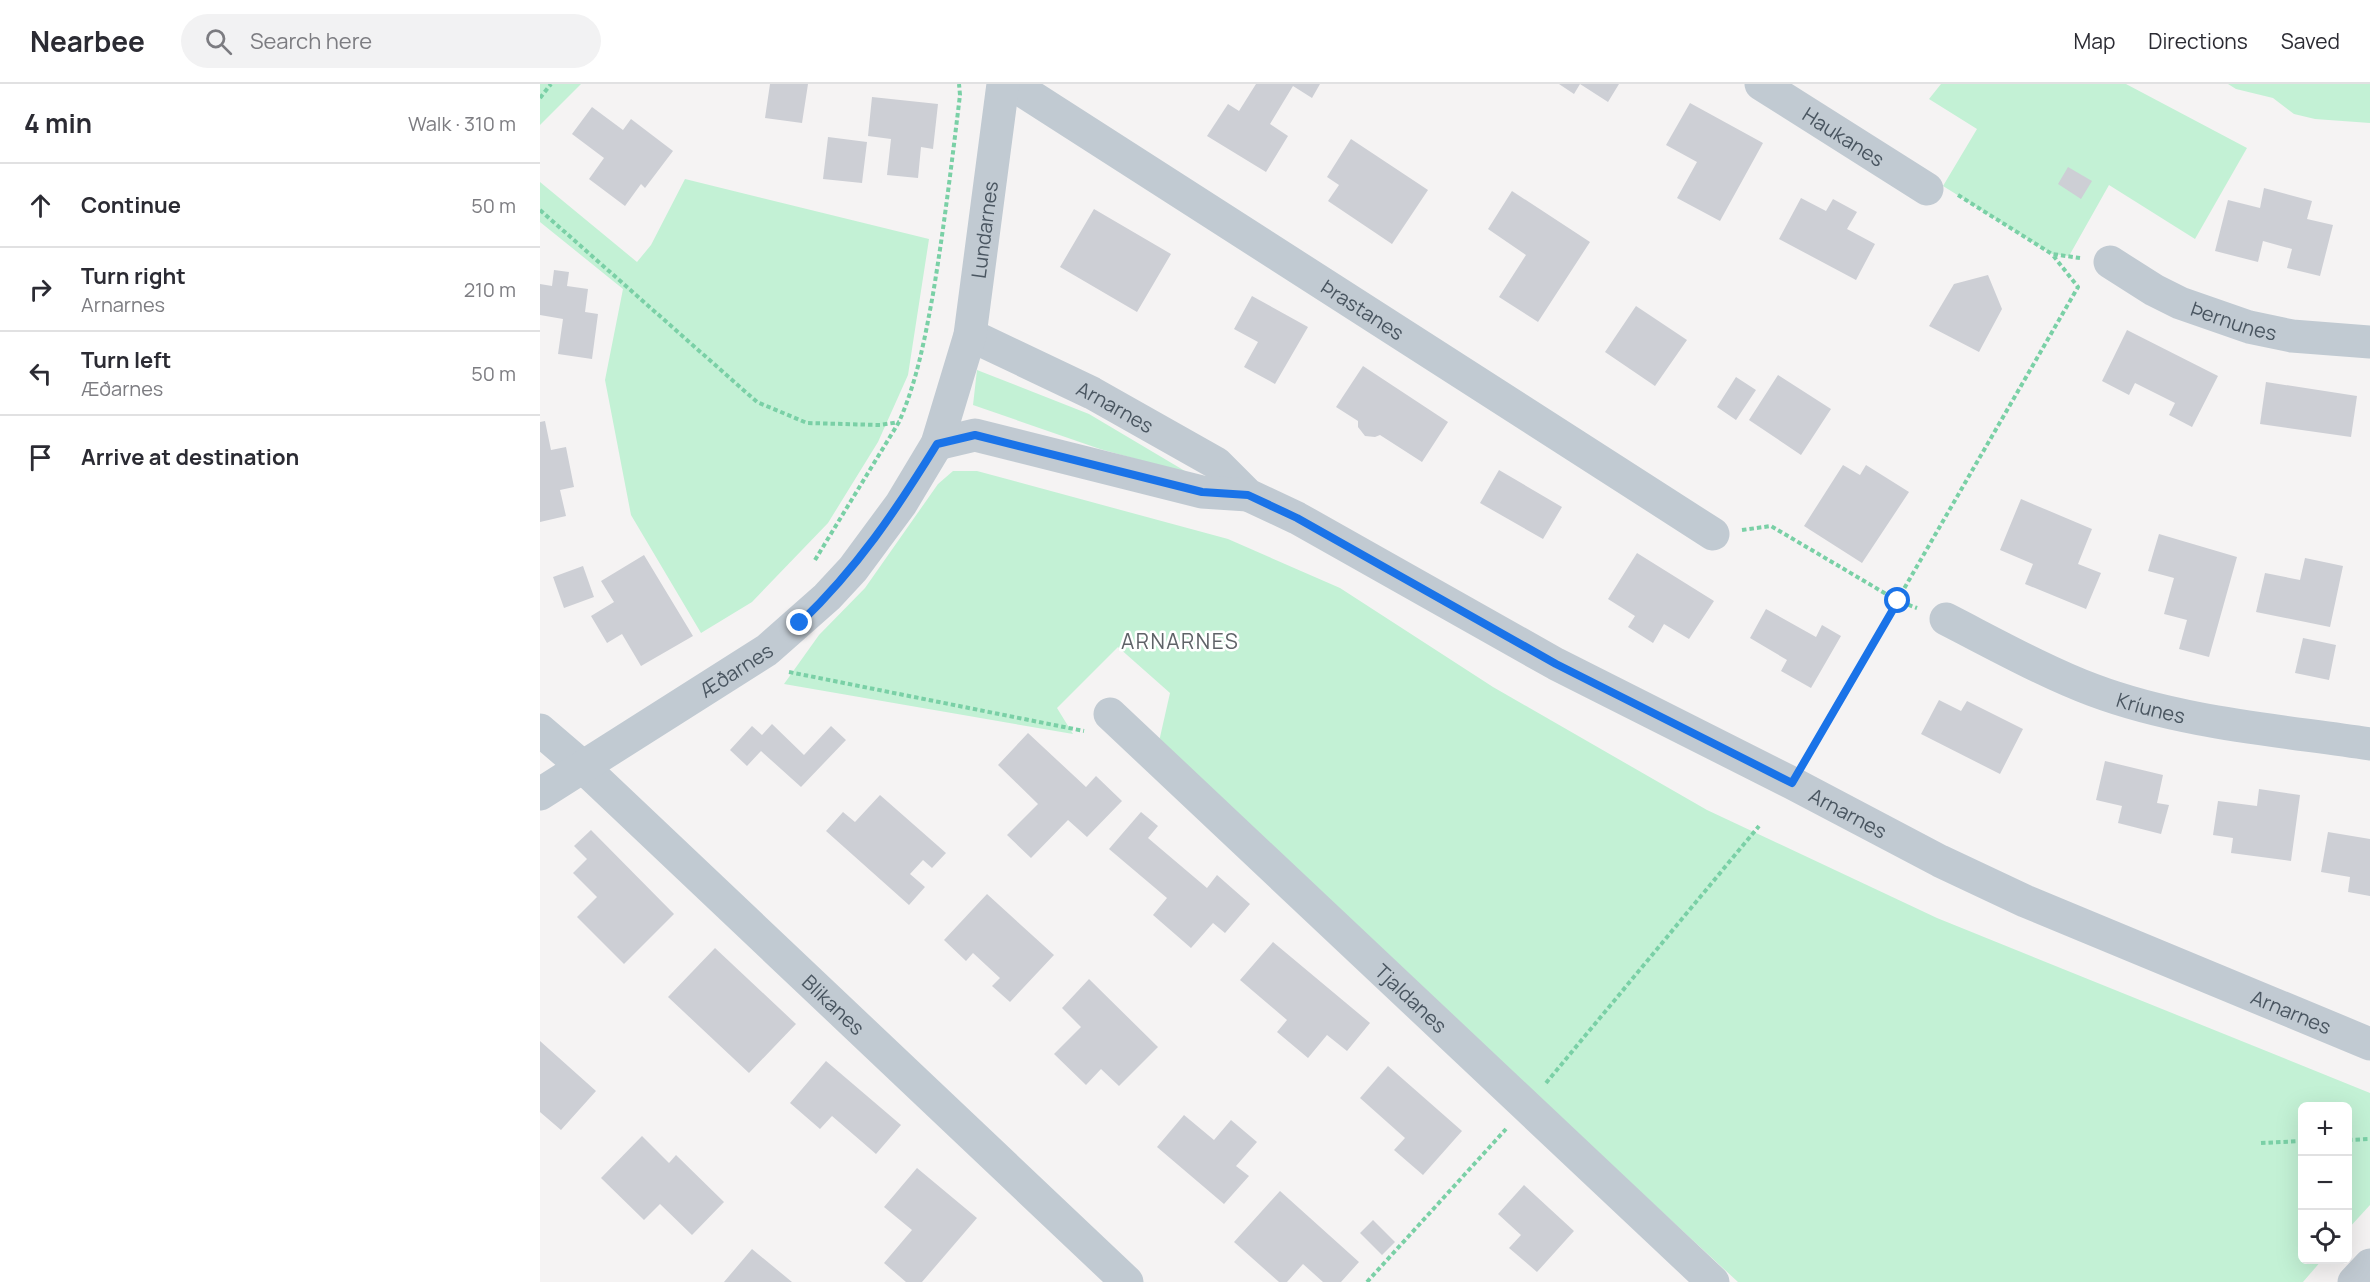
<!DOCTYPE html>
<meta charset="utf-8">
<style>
body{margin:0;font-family:Manrope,sans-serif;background:#f2f2f3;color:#2b2b33}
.controls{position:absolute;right:18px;bottom:18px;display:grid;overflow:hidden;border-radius:9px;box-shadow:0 6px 24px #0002}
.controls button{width:54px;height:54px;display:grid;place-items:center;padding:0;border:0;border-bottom:2px solid #e1e1e2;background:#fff;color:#2b2b33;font:30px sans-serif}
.stop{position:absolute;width:18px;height:18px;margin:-14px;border:4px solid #1a73e8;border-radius:50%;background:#fff}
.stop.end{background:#1a73e8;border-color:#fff;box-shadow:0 2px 6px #0008}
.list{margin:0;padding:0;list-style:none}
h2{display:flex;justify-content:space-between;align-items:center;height:78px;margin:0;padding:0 24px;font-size:26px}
h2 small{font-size:20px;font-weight:400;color:#7c7c81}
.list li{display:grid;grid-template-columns:39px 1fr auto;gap:18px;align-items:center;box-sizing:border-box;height:84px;padding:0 24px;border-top:2px solid #e1e1e2}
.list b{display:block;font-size:22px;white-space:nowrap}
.list p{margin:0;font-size:20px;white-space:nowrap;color:#7c7c81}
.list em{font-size:20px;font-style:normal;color:#7c7c81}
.icon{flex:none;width:33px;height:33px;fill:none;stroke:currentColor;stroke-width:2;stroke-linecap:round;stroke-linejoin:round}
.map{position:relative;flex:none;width:1830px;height:1198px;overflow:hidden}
header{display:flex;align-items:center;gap:36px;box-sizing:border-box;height:84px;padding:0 30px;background:#fff;border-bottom:2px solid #e1e1e2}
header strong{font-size:28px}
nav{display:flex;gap:33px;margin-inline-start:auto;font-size:21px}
.search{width:420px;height:54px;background:#f2f2f3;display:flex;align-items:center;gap:15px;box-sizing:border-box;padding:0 21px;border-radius:33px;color:#7c7c81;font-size:22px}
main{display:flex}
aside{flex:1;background:#fff}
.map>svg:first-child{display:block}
.green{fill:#c3f1d5}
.building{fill:#cdcfd5}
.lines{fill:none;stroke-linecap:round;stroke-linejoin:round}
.path{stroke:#7ad0a6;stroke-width:4;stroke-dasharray:4.5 3;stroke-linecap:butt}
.minor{stroke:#c1cad2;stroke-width:33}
.route{stroke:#1a73e8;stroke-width:8}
.labels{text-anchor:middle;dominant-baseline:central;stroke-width:5;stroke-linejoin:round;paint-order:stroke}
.street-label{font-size:20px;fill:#4a5661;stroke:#fff}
.neighbourhood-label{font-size:21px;letter-spacing:1.5px;fill:#5f6368;stroke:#fff}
</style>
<header>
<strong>Nearbee</strong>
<div class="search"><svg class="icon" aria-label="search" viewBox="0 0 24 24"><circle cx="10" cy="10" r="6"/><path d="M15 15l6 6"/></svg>Search here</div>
<nav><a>Map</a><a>Directions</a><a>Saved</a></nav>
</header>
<main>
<aside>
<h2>4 min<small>Walk · 310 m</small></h2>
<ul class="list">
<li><svg class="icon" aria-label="ahead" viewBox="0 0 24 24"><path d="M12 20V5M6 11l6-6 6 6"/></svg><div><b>Continue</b></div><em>50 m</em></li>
<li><svg class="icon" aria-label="right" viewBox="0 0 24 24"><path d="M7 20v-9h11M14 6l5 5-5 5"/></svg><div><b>Turn right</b><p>Arnarnes</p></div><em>210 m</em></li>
<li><svg class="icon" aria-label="left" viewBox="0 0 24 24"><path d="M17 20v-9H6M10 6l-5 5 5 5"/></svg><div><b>Turn left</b><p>Æðarnes</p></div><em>50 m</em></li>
<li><svg class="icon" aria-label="arrive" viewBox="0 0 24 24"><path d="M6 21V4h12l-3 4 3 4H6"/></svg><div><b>Arrive at destination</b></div></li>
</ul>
</aside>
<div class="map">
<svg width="1830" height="1198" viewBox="0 0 1830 1198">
<rect width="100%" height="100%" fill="#f5f3f3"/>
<!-- green -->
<path class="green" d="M0 0H41L0 41Z
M1401 0H1586L1707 64 1655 155 1569 101 1529 172 1512 170 1403 102 1437 45 1389 15Z
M1688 0H1830V39L1775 35 1754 30 1733 14 1696 5Z
M145 95 389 155 368 291 338 358 288 439 212 518 161 549 91 431 65 296 83 205 0 138V98L97 178 111 161Z
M437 286 549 330 650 390 560 365 433 321Z
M413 387H437L688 455 800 504 953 603 1167 726 1397 834 1830 1009V1121L1808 1145V1022H1762V1176H1782L1763 1198H1198L618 662 630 609 578 563 517 624 533 650 244 600 279 551 325 504 398 400Z"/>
<!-- building -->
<path class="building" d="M230 0H268L262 39 225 34Z
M716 0H780L772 14 753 2 730 40 748 52 726 88 667 52 688 20 699 27Z
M1019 0H1079L1068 18 1040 0 1034 10Z
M332 13 398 20 393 65 381 63 378 94 347 91 351 55 328 52Z
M1150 19 1223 59 1180 137 1137 114 1157 78 1126 61Z
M52 23 83 46 91 35 133 67 105 104 101 100 85 122 49 95 64 74 32 50Z
M288 53 327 58 322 99 283 95Z
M811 55 888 106 852 160 788 117 799 101 787 93Z
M1528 83 1552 97 1541 115 1518 100Z
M1724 104 1772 117 1767 135 1793 141 1780 192 1747 184 1752 165 1723 157 1718 178 1675 167 1688 116 1720 124Z
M972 107 1050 158 998 238 959 213 986 171 948 145Z
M1261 114 1286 127 1293 115 1317 128 1307 145 1335 160 1316 196 1239 155Z
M554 125 631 170 597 228 520 183Z
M14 186 29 188 27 202 48 205 45 228 58 230 52 275 18 270 23 235 0 231V200L12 202Z
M1448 191 1462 225 1439 268 1389 242 1414 200Z
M712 212 768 243 735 300 704 283 718 258 694 245Z
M1096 222 1147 256 1115 302 1065 268Z
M1587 246 1678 292 1652 343 1629 331 1635 319 1595 299 1589 311 1562 297Z
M823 282 908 338 882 378 840 351 835 353 825 352 818 343V337L796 323Z
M1238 291 1291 325 1261 371 1209 336Z
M1196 293 1216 306 1196 336 1177 323Z
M1726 298 1817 312 1811 353 1720 340Z
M5 337 11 366 26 363 34 403 20 406 26 432 0 438V338Z
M1303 381 1320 391 1326 381 1369 408 1322 479 1264 442Z
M959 386 1022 423 1003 455 940 419Z
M1481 415 1552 445 1538 480 1561 489 1546 525 1485 500 1493 480 1460 466Z
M1619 450 1697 473 1669 573 1639 565 1647 536 1624 530 1634 494 1608 487Z
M1097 469 1174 517 1149 555 1124 540 1113 559 1088 543 1095 532 1068 515Z
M104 471 153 552 101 582 82 550 67 559 51 532 74 518 61 497Z
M1765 474 1803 482 1790 543 1716 528 1725 489 1760 496Z
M43 482 54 513 24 524 13 493Z
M1226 525 1276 553 1282 541 1301 552 1271 604 1241 587 1247 576 1210 554Z
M1763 554 1796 561 1789 596 1755 589Z
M1399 616 1421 627 1427 617 1483 645 1460 690 1381 650Z
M232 640 264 671 291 642 306 656 261 703 221 667 207 682 190 666 212 642 222 651Z
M488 649 546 703 556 692 582 717 547 753 528 736 491 774 467 751 498 720 458 681Z
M1565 677 1623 691 1617 719 1629 721 1621 750 1578 739 1582 722 1556 716Z
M1719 705 1760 711 1751 777 1691 769 1693 754 1673 751 1678 717 1717 722Z
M340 711 406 769 392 784 383 776 370 790 385 803 369 821 286 747 303 728 315 738Z
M601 728 618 742 608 754 667 804 677 791 710 820 685 849 673 839 651 864 613 831 627 814 569 765Z
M51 746 134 830 84 880 37 833 57 813 33 789 47 775 34 762Z
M1788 748 1830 755V812L1808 808 1810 793 1781 788Z
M447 810 514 871 470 918 452 902 460 894 433 869 426 877 404 856Z
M733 858 830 939 807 967 787 951 768 974 737 948 747 936 700 896Z
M175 864 256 940 209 989 128 913Z
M549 895 618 963 579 1002 561 985 546 1001 514 970 541 943 522 924Z
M0 957 56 1007 21 1046 0 1028Z
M286 977 361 1041 336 1070 292 1032 280 1045 250 1019Z
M848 982 922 1047 883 1091 854 1066 865 1054 820 1014Z
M644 1031 674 1056 691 1036 717 1058 696 1082 709 1092 684 1120 617 1063Z
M102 1052 129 1079 136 1071 184 1118 152 1151 120 1120 104 1136 61 1094Z
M377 1084 437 1134 382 1198H366L344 1179 372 1146 344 1123Z
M984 1101 1034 1147 997 1188 969 1164 981 1151 958 1130Z
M740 1107 819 1178 801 1198H783L763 1180 747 1198H739L694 1158Z
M833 1136 855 1158 842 1171 820 1149Z
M212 1165 252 1198H184Z"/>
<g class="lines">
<!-- path -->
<path class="path" d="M0 14 11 0
M1418 111 1512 170 1540 174
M0 126 217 318 267 339 340 341 359 338
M1202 446 1231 442 1358 517 1377 524
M275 476 359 338C377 297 385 254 393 210 404 144 412 77 420 11L419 0
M249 588 544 647
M1267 673 1538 203 1512 170
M1006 999 1219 742
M1808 1056 1830 1055
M1721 1059 1762 1057
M827 1198 966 1045"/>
<!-- minor -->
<g class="minor">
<path id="s1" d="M472 0 1173 450"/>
<path id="s2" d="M1221 0 1387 105"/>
<path id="s3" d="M1570 178 1614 206 1640 219 1709 243 1752 252 1830 258"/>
<path id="s4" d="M430 251 552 309 676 379 708 411 757 434 1016 580 1252 699 1400 777 1485 817 1830 960"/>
<path d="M397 360 435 351 662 408 708 411"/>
<path id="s5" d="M1406 535C1453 559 1505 588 1553 606 1641 639 1738 646 1830 660"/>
<path id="s6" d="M570 630 1173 1198"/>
<path id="s7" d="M0 646 42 682 587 1198"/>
<path id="s8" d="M0 710 227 566 287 513 313 485 361 420 397 360 430 251 463 0"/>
<path d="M1814 1198 1830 1181"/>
</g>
</g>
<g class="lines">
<!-- route -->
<path class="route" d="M260 539C318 483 355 428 397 360L435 351 662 408 708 411 757 434 1016 580 1252 699 1358 517"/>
</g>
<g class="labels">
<!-- street labels -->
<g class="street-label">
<text stroke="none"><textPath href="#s2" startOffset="98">Haukanes</textPath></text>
<text stroke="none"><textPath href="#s8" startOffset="758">Lundarnes</textPath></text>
<text stroke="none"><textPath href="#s1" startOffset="417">Þrastanes</textPath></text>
<text stroke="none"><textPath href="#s3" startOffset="138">Þernunes</textPath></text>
<text stroke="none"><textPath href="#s4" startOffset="162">Arnarnes</textPath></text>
<text stroke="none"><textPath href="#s8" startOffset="232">Æðarnes</textPath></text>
<text stroke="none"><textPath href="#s5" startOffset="224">Kríunes</textPath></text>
<text stroke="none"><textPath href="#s4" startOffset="1002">Arnarnes</textPath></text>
<text stroke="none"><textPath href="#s6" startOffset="414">Tjaldanes</textPath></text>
<text stroke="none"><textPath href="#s7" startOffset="402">Blikanes</textPath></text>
<text stroke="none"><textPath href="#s4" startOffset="1488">Arnarnes</textPath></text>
</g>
<!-- neighbourhood labels -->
<g class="neighbourhood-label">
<text x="640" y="557">ARNARNES</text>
</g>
</g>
</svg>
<div class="controls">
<button>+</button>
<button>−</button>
<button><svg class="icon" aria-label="locate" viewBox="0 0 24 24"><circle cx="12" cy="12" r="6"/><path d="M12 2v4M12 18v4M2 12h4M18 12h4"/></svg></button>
</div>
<div class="stop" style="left:1358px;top:517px"></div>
<div class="stop end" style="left:260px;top:539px"></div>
</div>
</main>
